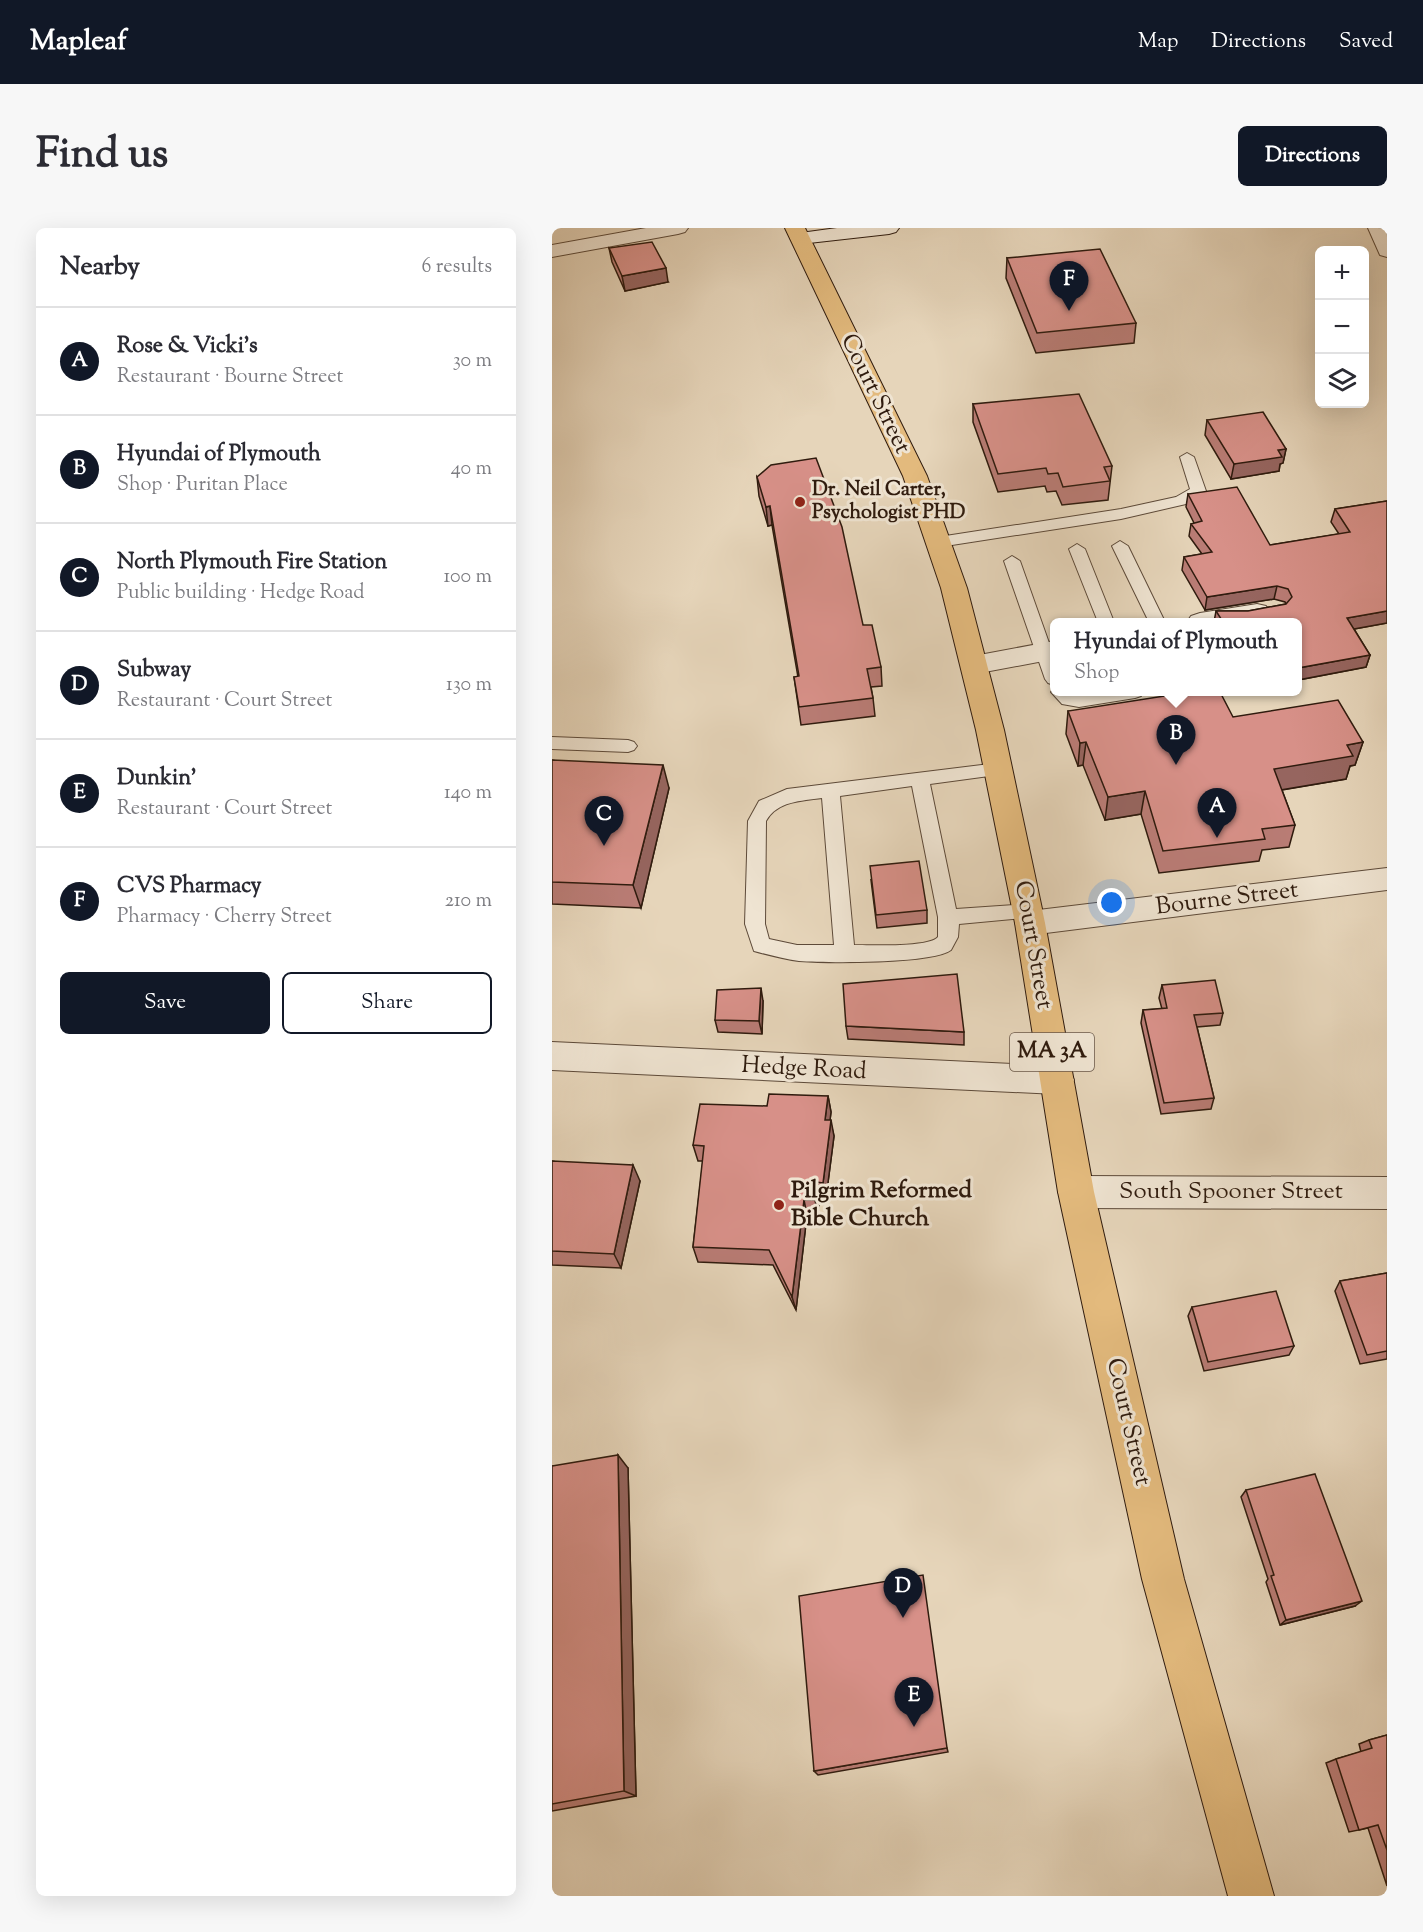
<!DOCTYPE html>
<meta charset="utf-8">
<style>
body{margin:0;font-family:"Sorts Mill Goudy",serif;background:#f7f7f7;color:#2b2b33}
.controls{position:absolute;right:18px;top:18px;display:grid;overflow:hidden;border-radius:9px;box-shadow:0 6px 24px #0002}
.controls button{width:54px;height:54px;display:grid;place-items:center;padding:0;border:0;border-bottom:2px solid #e1e1e2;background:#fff;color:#2b2b33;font:30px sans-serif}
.you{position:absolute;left:560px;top:675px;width:21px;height:21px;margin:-15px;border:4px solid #fff;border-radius:50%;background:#1a73e8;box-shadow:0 0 0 9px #1a73e833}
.badge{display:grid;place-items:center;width:39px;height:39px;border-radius:50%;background:#111827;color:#fff;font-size:20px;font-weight:700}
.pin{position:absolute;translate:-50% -50px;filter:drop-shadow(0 2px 3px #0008)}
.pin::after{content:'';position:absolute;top:32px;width:21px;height:18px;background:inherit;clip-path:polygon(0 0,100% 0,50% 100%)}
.popup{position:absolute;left:498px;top:390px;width:252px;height:78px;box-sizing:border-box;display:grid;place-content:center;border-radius:9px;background:#fff;filter:drop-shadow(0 2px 4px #0005);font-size:20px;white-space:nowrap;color:#7c7c81}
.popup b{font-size:22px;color:#2b2b33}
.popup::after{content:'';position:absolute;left:50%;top:100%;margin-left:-12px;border:12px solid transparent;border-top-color:#fff}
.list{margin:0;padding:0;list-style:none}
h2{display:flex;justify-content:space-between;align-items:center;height:78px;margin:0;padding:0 24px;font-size:26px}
h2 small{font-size:20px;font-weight:400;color:#7c7c81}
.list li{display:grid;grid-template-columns:39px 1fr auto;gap:18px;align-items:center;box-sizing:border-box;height:108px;padding:0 24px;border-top:2px solid #e1e1e2}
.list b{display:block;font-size:22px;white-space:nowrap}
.list p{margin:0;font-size:20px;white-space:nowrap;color:#7c7c81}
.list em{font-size:20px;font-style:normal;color:#7c7c81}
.actions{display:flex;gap:12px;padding:18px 24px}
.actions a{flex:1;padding:14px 0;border:2px solid #111827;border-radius:9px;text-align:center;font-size:21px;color:#111827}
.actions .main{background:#111827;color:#fff}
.icon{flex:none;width:33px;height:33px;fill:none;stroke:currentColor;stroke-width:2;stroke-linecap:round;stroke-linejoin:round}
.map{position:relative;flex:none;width:835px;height:1668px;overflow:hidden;border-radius:9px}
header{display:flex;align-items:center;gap:36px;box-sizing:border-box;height:84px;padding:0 30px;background:#111827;color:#fff}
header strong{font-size:28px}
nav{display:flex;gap:33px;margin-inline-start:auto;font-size:21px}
.intro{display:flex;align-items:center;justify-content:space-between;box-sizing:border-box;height:144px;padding:0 36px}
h1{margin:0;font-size:42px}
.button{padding:15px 27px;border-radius:9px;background:#111827;color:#fff;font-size:21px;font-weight:700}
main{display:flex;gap:36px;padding:0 36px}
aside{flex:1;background:#fff;border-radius:9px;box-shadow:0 6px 24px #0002}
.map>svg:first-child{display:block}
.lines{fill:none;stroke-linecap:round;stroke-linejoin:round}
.service-casing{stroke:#5d4a39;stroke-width:2}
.minor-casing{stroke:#5d4a39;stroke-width:2}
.secondary-casing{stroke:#2f1b0e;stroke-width:2}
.primary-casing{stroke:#2f1b0e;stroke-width:2}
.service{fill:#efe4d2;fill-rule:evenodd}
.minor{fill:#efe4d2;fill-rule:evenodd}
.secondary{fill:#efe4d2;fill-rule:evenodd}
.primary{fill:#e3ba7d;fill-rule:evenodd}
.wall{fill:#b97c75;stroke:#2f1b0e;stroke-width:1.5}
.shaded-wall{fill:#96655f;stroke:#2f1b0e;stroke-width:1.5}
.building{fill:#d79088;stroke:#2f1b0e;stroke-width:1.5}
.poi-dot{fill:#8f2418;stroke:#efe4d2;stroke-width:2}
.labels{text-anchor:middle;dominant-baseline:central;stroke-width:6;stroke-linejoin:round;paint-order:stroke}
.far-poi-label{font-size:20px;font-weight:bold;fill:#2f1b0e;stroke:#efe4d2;text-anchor:start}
.shield{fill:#efe4d2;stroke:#695749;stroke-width:1.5}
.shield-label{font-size:22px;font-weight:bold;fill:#2f1b0e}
.street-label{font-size:24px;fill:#2f1b0e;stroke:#efe4d2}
.poi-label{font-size:24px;font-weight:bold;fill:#2f1b0e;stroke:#efe4d2;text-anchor:start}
</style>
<header>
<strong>Mapleaf</strong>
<nav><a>Map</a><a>Directions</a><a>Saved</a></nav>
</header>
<div class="intro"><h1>Find us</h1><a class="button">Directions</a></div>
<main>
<aside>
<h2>Nearby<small>6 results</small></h2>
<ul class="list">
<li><span class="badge">A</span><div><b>Rose &amp; Vicki's</b><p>Restaurant · Bourne Street</p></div><em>30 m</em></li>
<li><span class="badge">B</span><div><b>Hyundai of Plymouth</b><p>Shop · Puritan Place</p></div><em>40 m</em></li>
<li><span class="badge">C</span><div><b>North Plymouth Fire Station</b><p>Public building · Hedge Road</p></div><em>100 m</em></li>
<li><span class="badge">D</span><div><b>Subway</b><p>Restaurant · Court Street</p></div><em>130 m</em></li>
<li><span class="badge">E</span><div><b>Dunkin'</b><p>Restaurant · Court Street</p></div><em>140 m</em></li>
<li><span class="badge">F</span><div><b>CVS Pharmacy</b><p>Pharmacy · Cherry Street</p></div><em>210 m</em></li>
</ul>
<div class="actions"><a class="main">Save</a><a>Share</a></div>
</aside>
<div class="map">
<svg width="835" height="1668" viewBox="0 0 835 1668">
<rect width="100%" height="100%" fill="#e6d5ba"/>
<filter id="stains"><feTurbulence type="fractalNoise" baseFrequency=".00333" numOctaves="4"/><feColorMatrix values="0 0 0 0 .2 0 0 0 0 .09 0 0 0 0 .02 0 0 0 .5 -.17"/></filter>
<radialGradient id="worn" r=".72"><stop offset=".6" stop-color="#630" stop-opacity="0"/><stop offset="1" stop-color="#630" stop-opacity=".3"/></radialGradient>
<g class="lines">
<!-- service casing -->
<g class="service-casing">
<path id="service" d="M635 225 642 229 654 263 634 276 569 291 387 319 379 314 387 309 569 281 624 269 638 261 628 229Z
M568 313 576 318 613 394H597L560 318Z
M525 316 533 321 562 394H546L517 321Z
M460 328 468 333 502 429V457L496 455 493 451 452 333Z
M502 460V464H518L527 467 549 464H592L589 468 583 470 527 479 510 476 499 464Z
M0 509 76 512 82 514 85 518 82 522 76 524 0 521Z
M446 535 452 536 455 541 452 546 378 556 404 681 476 676 483 679 486 684 483 689 407 696 406 709 399 722C381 736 274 735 247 733 232 731 217 727 202 723L193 696 196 593 207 573 235 561ZM360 558 386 689V709C376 720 319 717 302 717L288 568ZM270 570 282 717H245L217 711 213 696 214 593C225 573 249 573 270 570Z"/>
</g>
<!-- minor casing -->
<g class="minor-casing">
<path id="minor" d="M94 0H136L133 4 126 6 0 29V17Z
M816 0H835V29L828 27Z
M705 376 714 378 718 384 714 390 693 394H635L639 388 648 385Z
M502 413V431L422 446 413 443 409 437 413 431 422 428Z
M835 640V662L478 707 467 704 463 695 467 686 478 683Z
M0 814 505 838 517 842 522 852 517 862 505 866 0 842Z
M524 948 835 949V981L524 980 512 975 506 964 512 953Z"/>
</g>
<!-- secondary casing -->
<g class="secondary-casing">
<path id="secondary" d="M285 0H347L344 4 337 6 248 16 241 14 238 10 241 6Z"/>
</g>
<!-- primary casing -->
<g class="primary-casing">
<path id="primary" d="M233 0H253L375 248 415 360 452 502 493 695 542 964 632 1351 722 1668H676L590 1351 506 964 463 695 424 502 389 360 351 248Z"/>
</g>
<!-- service -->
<use href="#service" class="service"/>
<!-- minor -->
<use href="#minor" class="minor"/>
<!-- secondary -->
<use href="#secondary" class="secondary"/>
<!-- primary -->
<use href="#primary" class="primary"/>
</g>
<!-- wall -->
<path class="wall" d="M57 20 116 54 73 63 60 34Z
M455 30 584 95 582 115 484 125 454 50Z
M421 176 560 238 556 272 510 277 504 263 495 264 493 258 446 264 421 194Z
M655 192 734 221 731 235 728 236 727 243 679 251 653 207Z
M205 249 311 397 329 439 330 458 319 459 321 470 323 488 249 497 242 449H246L220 297 216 298 207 268Z
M636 266 718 317 787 306 779 294 783 281 835 273V395L802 401 818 427 814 439 746 452V394H662L664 383H696L734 376 733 374 722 371 653 382 630 342 632 329 650 326 637 308 639 296 642 295 634 279Z
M516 483 681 489 811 514 803 537 798 538 794 551 730 562 743 597 737 619 710 622 707 633 607 645 589 586 553 592 531 537 526 538 514 506Z
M0 532 117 560 89 680 0 676Z
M319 652 375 682V695L325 700Z
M610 757 671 785 668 797 645 799 662 870 659 881 609 886 589 795 591 782 610 781 607 770Z
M211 773 210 806 166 804 163 792Z
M294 798 412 804V817L296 811Z
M276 868 279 884 278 892 282 908 274 970H268L266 987H255L244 1082 221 1037 146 1034 141 1019 151 933H146L141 917 215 878Z
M0 933 88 953 69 1040 0 1037Z
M835 1045V1131L808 1136 783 1063 788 1053Z
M640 1079 742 1118 737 1127 652 1143 636 1088Z
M0 1238 76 1240 84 1568 0 1583Z
M694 1262 803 1378 728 1397 714 1354 716 1351 689 1269Z
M835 1507V1658L816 1600 797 1604 774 1535 784 1531 809 1524 807 1516 817 1512Z
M395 1520 396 1524 266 1547 262 1543Z"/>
<!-- shaded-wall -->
<path class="shaded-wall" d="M114 40 116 54 73 63 70 48Z
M734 221 731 235 728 236 727 243 679 251 682 236 726 222Z
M218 278 220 297 216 298 214 279Z
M725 358 722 371 653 382 655 369Z
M835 383V395L791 403 795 390Z
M818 427 814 439 746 452V440Z
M534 514 531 537 526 538 528 515Z
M811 514 803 537 798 538 794 551 716 564 722 541 795 517Z
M111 537 117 560 89 680 81 657Z
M593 563 589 586 553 592 556 569Z
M209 760 211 773 210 806 207 793Z
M276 868 279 884 276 909 273 892Z
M279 892 282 908 274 970 271 955Z
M81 937 88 953 69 1040 62 1026Z
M265 954 268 970 266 987 263 972Z
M252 972 255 987 244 1082 240 1069Z
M66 1227 76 1240 84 1568 72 1563Z
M810 1373 803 1378 728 1397 734 1392Z"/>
<!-- building -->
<path class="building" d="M100 14 114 40 70 48 57 20Z
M548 21 584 95 485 105 455 30Z
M527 166 560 238 552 239 558 253 511 259 506 245 496 246 494 240 446 246 421 176Z
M711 184 734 221 726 222 730 229 682 236 655 192Z
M264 230 290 299 311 397H320L329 439 315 441 321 470 247 479 242 449 247 448 218 278 214 279 205 249 219 237Z
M685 259 718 317 798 304 783 281 835 273V383L795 390 818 427 746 440V394H671L664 383H696L734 376 740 369 736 361 725 358 655 369 632 329 660 324 639 296 650 293 636 266Z
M638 464H668L681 489 786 472 811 514 795 517 801 528 722 541 743 597 710 601 713 611 611 623 593 563 556 569 534 514 528 515 516 483Z
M0 532 111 537 81 657 0 654Z
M367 633 375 682 324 687 318 638Z
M405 746 412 804 294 798 291 756Z
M663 752 671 785 642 787 662 870 612 875 591 782 615 780 610 757Z
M209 760 207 793 163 792 165 762Z
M217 866 276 868 273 892H279L271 955 265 954 263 972H252L240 1069 217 1022 141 1019 152 918 141 917 148 876 215 878Z
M0 933 81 937 62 1026 0 1023Z
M835 1045V1123L815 1127 788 1053Z
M724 1063 742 1118 656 1134 640 1079Z
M66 1227 72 1563 0 1576V1238Z
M763 1246 810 1373 734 1392 719 1348 722 1347 694 1262Z
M371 1347 395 1520 262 1543 247 1368Z
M835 1507V1622L826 1597 807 1602 784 1531 820 1520 817 1512Z"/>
<!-- markers -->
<g class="poi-dot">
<circle cx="248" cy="274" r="6"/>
<circle cx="227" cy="977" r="6"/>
</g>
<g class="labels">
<!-- far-poi labels -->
<g class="far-poi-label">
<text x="260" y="262">Dr. Neil Carter,<tspan x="260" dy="23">Psychologist PHD</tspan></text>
</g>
<!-- shield labels -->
<rect class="shield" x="458" y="805" width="84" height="38" rx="4.5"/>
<g class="shield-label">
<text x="500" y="824">MA 3A</text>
</g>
<!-- street labels -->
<g class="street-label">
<text transform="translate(323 166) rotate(64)">Court Street</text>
<text transform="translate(675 671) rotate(-7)">Bourne Street</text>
<text transform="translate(481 717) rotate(80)">Court Street</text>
<text transform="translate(252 841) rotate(3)">Hedge Road</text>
<text x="679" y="964">South Spooner Street</text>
<text transform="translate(576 1194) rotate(77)">Court Street</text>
</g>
<!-- poi labels -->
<g class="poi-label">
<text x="239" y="963">Pilgrim Reformed<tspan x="239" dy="28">Bible Church</tspan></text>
</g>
</g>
<rect width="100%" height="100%" filter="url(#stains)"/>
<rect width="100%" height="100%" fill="url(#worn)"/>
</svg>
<div class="controls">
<button>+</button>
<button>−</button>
<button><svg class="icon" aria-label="layers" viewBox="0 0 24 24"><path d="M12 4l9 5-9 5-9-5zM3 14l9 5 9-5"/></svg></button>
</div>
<div class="you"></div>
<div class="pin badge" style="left:665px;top:610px">A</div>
<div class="pin badge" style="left:624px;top:537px">B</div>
<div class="popup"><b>Hyundai of Plymouth</b>Shop</div>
<div class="pin badge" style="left:52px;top:618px">C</div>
<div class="pin badge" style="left:351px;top:1390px">D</div>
<div class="pin badge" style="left:362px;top:1499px">E</div>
<div class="pin badge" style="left:517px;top:83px">F</div>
</div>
</main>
